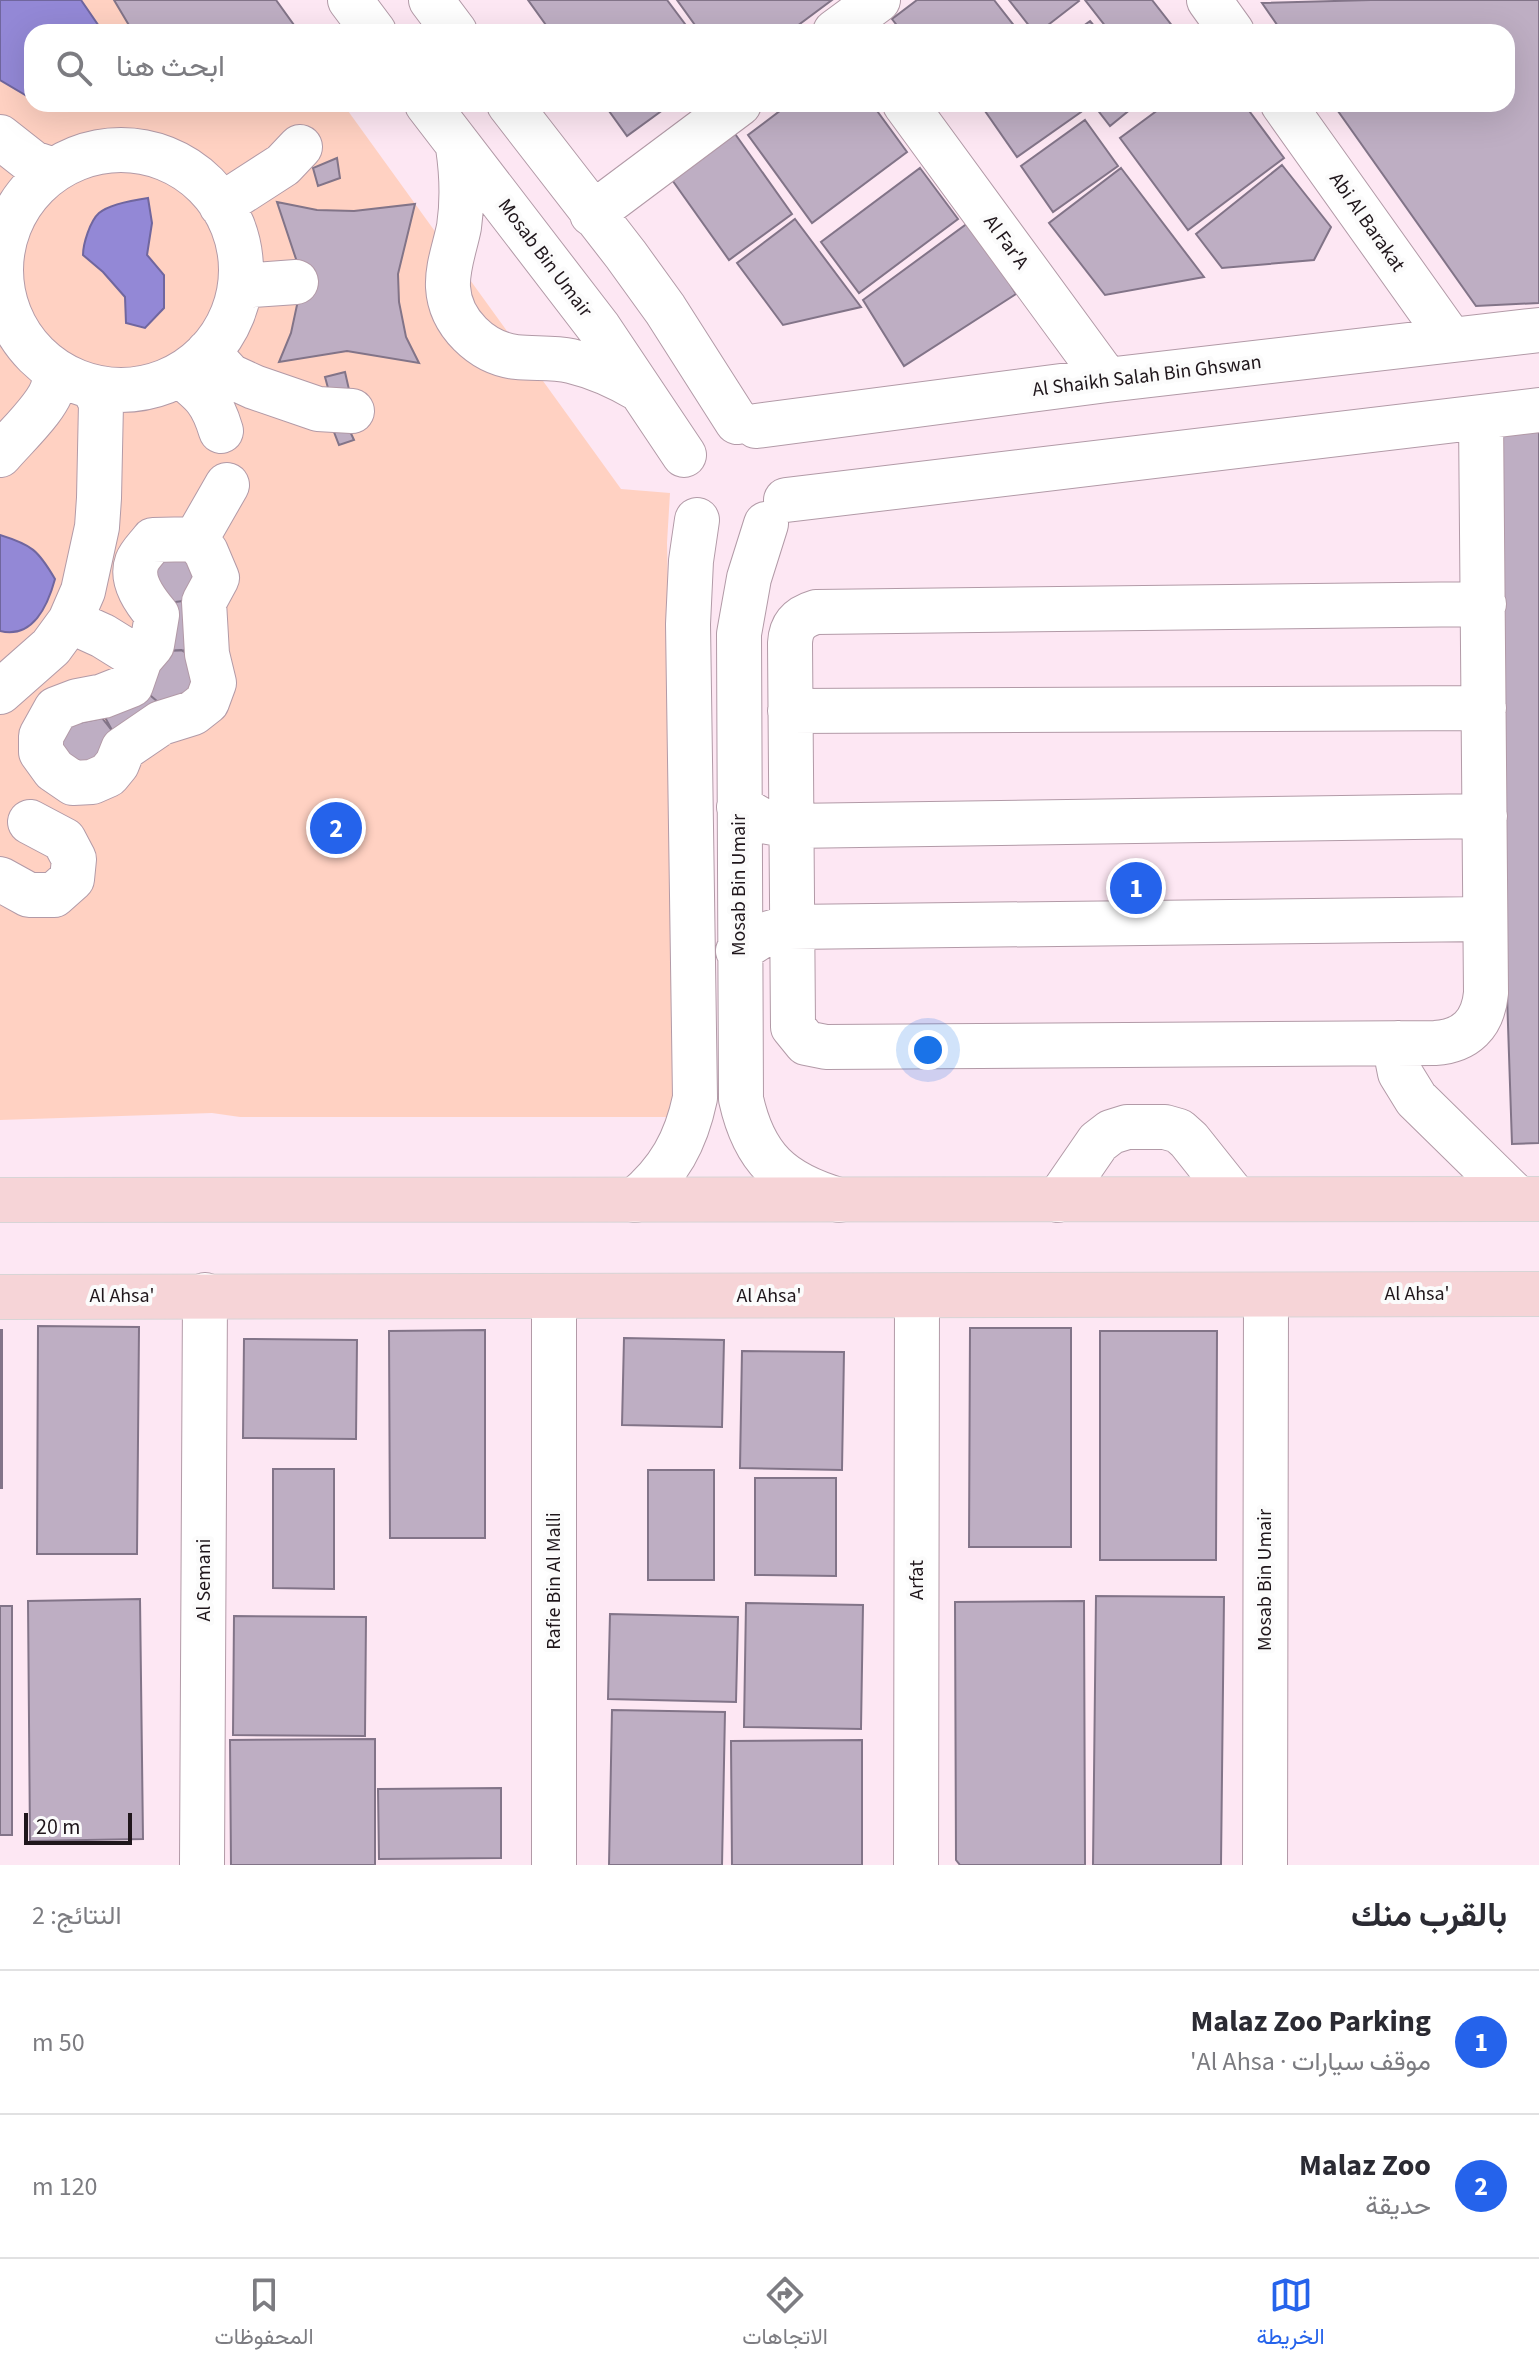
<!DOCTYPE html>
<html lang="ar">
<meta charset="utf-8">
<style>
body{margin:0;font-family:"Source Sans 3",Vazirmatn,sans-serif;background:#f7f7f7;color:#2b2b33;direction:rtl}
.scale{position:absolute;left:24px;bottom:20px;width:108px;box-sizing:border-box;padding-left:8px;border:4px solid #1f161b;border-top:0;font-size:22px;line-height:28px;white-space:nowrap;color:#1f161b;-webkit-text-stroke:6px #fbfbfb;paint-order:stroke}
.you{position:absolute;left:928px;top:1050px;width:28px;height:28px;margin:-20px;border:6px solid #fff;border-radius:50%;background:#1a73e8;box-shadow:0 0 0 12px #1a73e833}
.badge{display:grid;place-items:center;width:52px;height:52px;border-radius:50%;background:#2563eb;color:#fff;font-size:26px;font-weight:700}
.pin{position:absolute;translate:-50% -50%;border:4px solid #fff;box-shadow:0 2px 8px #0006}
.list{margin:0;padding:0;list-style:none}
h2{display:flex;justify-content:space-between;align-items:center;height:104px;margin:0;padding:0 32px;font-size:34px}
h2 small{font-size:26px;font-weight:400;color:#7c7c81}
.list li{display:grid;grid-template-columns:52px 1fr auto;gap:24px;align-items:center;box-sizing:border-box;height:144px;padding:0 32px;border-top:2px solid #e1e1e2}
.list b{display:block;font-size:30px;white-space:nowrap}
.list p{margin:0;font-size:26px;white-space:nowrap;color:#7c7c81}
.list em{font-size:26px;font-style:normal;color:#7c7c81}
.icon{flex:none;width:44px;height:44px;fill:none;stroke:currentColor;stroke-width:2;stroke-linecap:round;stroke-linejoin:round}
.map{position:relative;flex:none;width:1539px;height:1865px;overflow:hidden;direction:ltr}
.search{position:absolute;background:#fff;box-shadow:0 8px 32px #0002;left:24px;right:24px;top:24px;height:88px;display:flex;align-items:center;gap:20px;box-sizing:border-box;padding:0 28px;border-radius:24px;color:#7c7c81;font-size:30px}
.sheet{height:392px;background:#fff}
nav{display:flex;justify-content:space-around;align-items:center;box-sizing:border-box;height:112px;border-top:2px solid #e1e1e2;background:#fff;font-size:22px;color:#7c7c81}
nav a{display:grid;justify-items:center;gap:4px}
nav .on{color:#2563eb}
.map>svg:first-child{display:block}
.green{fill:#ffd1c2}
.water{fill:#9388d6;stroke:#70669e;stroke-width:2}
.building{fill:#beaec3;stroke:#827488;stroke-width:2}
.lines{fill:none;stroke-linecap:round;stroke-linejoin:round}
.minor-casing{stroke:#b29aa7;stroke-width:46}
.major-casing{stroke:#d7d5d6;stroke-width:46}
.minor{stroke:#fff;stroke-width:44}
.major{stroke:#f6d4d7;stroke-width:44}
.labels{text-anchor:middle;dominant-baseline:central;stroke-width:8;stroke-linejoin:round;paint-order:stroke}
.street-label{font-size:20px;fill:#1f161b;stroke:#fbfbfb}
</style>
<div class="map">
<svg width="1539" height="1865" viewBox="0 0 1539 1865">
<rect width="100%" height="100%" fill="#fde7f3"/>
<!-- green -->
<path class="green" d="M0 0H268L291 32H32V104H343L621 489 670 493 667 543 679 1117H240L212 1113 0 1120Z"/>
<!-- water -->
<path class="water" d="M0 0H81L103 32H32V99L0 80Z
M148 198 152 223 147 255 164 275V308L145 328 126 323 125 297 103 272 83 255C83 244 90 221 99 213 110 204 134 200 148 198Z
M0 535C32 545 38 550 55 579 48 605 33 639 0 631Z"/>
<!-- building -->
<path class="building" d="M114 0H276L299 32H133Z
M528 0H667L691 32H551Z
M677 0H832L789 32H700Z
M917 0H994L1019 32H902L892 19Z
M1009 0H1078L1079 1 1039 32H1034Z
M1085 0H1152L1177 32H1110Z
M1371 0H1539V303L1476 306 1333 104H1507V32H1282L1262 3Z
M1090 21 1099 32H1075Z
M604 104H671L627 136Z
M789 104H872L907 152 812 223 748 135Z
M995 104H1075L1081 112 1017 157 985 111Z
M1093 104H1137L1110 126Z
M1166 104H1244L1284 158 1188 230 1120 138Z
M1085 120 1118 166 1053 212 1021 166Z
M733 131 792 214 729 260 670 177Z
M337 158 340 178 318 186 313 168Z
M1282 165 1331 227 1314 260 1222 268 1196 234Z
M920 168 958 219 859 293 821 242Z
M1121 168 1204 277 1105 295 1049 223Z
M277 202 317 210 354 211 415 204 398 274 399 302 406 337 419 363 347 351 279 362 291 333 300 291V271Z
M795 219 861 307 783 325 737 263Z
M972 220 1016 294 904 366 863 300Z
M345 372 350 394 331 399 325 377Z
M1539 424V1143L1512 1144 1488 429Z
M348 427 354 440 339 445 334 432Z
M189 548 199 593 191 600 167 603 145 571Z
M191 600 198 650 161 651 167 603Z
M181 650 189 654 197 693 164 707 145 691 161 651Z
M145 691 164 707 113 732 101 710Z
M102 718 113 732 89 771 57 747 60 727Z
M38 1326 139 1327 137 1554H37Z
M970 1328H1071V1547H969Z
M0 1330H2V1488H0Z
M485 1330V1538H390L389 1331Z
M1100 1331H1217L1216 1560H1100Z
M624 1338 724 1340 722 1427 622 1425Z
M244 1339 357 1340 356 1439 243 1438Z
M742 1351 844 1352 842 1470 740 1468Z
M273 1469H334V1589L273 1588Z
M648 1470H714V1580H648Z
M755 1478H836V1576L755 1575Z
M1096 1596 1224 1597 1221 1865H1093Z
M140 1599 143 1839 30 1841 28 1601Z
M1084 1601 1085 1865H960L956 1860 955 1602Z
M746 1603 863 1605 861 1729 744 1727Z
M0 1606H12V1835H0Z
M610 1614 738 1617 736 1702 608 1699Z
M234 1616 366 1617 365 1736 233 1735Z
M612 1710 725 1712 722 1865H609Z
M375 1739V1865H231L230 1740Z
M862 1740V1865H732L731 1741Z
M501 1788V1858L379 1859 378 1789Z"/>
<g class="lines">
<!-- minor casing -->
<g class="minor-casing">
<path id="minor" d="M350 0 374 32
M431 0 455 32
M1209 0 1232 32
M835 32 878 0
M427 104 599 328 684 455
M509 104 626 255 665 309 737 422
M905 104 1107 380
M1283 104 1451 340
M0 137 33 163 54 170
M458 147C462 174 463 200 459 227 455 247 447 267 448 287 450 323 482 353 516 357 534 359 553 357 571 361 596 367 618 377 640 390
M1 270a120 120 0 1 1 240 0a120 120 0 1 1-240 0Z
M221 205 283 165 300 147
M592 214 739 104
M240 286 296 282
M208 352 230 376 254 387 318 409 352 411
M180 375C204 394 212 401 221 431
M1481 417 1486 993C1483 1024 1466 1041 1435 1043L826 1047 806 1043 793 1027 790 643C791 625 799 617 816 612L1484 604
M756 426 1107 380 1539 330
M0 455C14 438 53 403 54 381 55 376 52 372 51 368
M786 500 1539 410
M766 524 749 578 739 634 741 1099C754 1158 781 1183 839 1200
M196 539 227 485
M70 621 103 636 140 659 131 685 103 696 77 701 56 709 41 736V752L54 770 73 783 92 782 108 775 117 764 123 749 161 723 193 713 207 702 214 683 207 654 204 602 217 578 206 552 196 539 153 540C148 547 140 554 137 562 130 581 146 602 157 615L152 645 140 659 103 636
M0 692 51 647 70 621 83 591 97 527 99 498 101 403 93 387
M790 711 1484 708
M739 807 763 821 790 826 1485 816
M0 879 29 895H54L72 879 74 859 64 840 30 822
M738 951 763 935 790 927 1484 919
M1398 1043 1397 1058 1400 1073 1416 1099 1518 1199
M635 1200C669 1172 686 1141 695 1098L688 624 691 561 697 520
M1058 1200 1098 1142 1111 1132 1127 1127H1165L1179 1131 1189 1140 1236 1199
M202 1865 205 1295
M554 1865V1296
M916 1865 917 1296
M1265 1865 1266 1295"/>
</g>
<!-- major casing -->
<g class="major-casing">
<path id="major" d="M0 1200 1539 1199
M0 1297 1539 1294"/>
</g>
<!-- minor -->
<use href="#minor" class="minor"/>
<!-- major -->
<use href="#major" class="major"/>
</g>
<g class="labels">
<!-- street labels -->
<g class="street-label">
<text transform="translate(1367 222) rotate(55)">Abi Al Barakat</text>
<text transform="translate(1006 242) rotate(54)">Al Far'A</text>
<text transform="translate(545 258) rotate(53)">Mosab Bin Umair</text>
<text transform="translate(1147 376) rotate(-7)">Al Shaikh Salah Bin Ghswan</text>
<text transform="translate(739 885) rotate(-90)">Mosab Bin Umair</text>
<text x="1417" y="1294">Al Ahsa'</text>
<text x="122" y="1296">Al Ahsa'</text>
<text x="769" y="1296">Al Ahsa'</text>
<text transform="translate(204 1580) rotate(-90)">Al Semani</text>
<text transform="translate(917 1580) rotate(-90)">Arfat</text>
<text transform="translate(1265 1580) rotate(-90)">Mosab Bin Umair</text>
<text transform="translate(554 1581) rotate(-90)">Rafie Bin Al Malli</text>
</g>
</g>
</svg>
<div class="scale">20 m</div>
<div class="you"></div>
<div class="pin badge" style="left:1136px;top:888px">1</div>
<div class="pin badge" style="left:336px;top:828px">2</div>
<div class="search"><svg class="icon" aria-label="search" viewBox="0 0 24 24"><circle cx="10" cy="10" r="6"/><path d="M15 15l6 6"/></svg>ابحث هنا</div>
</div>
<section class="sheet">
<h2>بالقرب منك<small>النتائج: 2</small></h2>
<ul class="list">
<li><span class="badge">1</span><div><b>Malaz Zoo Parking</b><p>موقف سيارات · Al Ahsa'</p></div><em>50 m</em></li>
<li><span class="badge">2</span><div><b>Malaz Zoo</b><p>حديقة</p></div><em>120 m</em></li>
</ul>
</section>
<nav>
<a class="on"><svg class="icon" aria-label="map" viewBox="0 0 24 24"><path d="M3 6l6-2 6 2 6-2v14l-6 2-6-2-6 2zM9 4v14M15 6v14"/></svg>الخريطة</a>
<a><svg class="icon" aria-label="directions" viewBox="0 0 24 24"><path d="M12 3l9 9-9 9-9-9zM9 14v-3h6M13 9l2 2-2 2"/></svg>الاتجاهات</a>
<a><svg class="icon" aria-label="saved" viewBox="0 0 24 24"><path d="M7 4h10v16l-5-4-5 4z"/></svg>المحفوظات</a>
</nav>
